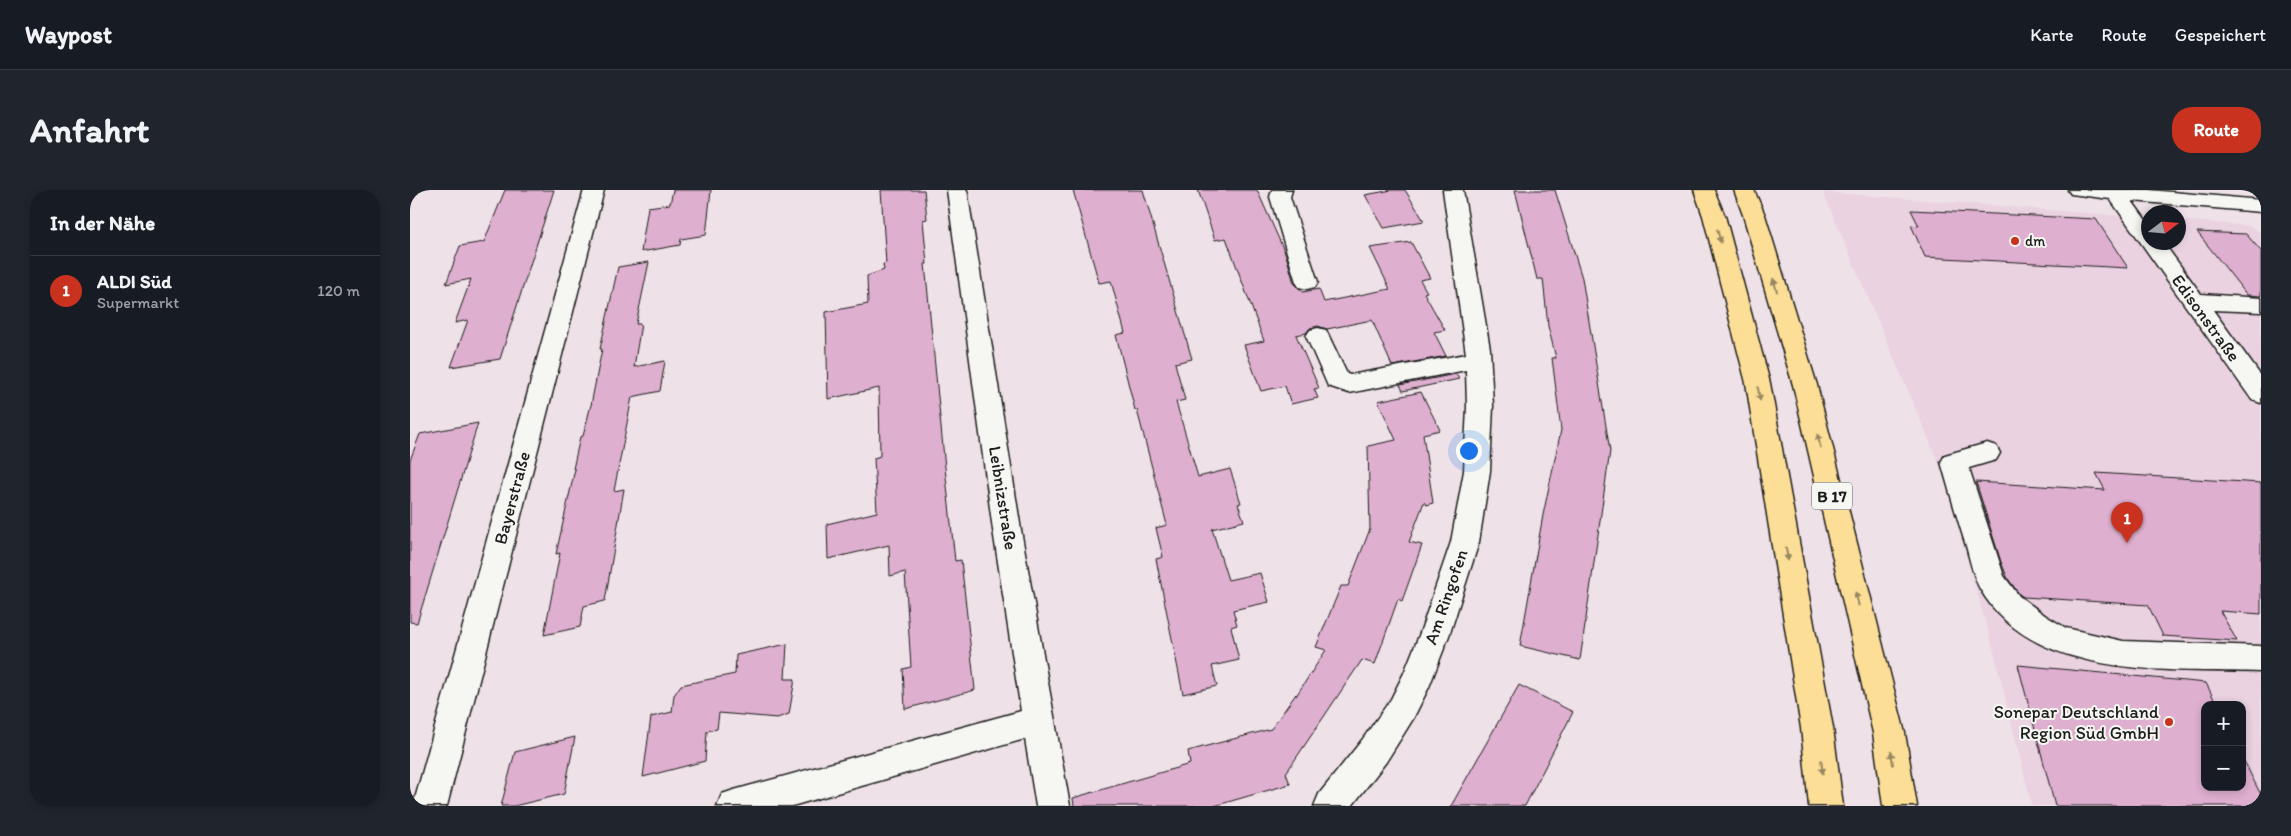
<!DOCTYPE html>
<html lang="de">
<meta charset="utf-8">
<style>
body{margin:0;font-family:Itim,sans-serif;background:#20242c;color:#f1f3f6}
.controls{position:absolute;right:15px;bottom:15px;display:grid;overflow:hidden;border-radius:10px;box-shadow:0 2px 8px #0003}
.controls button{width:45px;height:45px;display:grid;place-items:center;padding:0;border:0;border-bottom:1px solid #363941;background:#171b24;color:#f1f3f6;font:25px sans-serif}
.compass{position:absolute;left:1731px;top:15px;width:45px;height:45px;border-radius:50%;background:#171b24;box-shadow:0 2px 8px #0003;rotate:74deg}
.you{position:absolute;left:1058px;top:260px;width:18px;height:18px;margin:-12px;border:4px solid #fff;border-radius:50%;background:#1a73e8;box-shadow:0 0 0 8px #1a73e833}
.badge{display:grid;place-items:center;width:32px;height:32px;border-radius:50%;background:#c8321e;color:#fff;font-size:16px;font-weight:700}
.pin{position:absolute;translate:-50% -41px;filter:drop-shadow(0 1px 2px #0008)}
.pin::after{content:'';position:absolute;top:26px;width:18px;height:15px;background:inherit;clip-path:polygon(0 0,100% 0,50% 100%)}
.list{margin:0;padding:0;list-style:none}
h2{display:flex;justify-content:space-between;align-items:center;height:65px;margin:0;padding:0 20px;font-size:21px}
h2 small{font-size:16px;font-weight:400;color:#9ea1a6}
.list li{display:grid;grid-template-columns:32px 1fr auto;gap:15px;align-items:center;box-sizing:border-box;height:70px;padding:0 20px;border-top:1px solid #363941}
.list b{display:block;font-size:19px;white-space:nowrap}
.list p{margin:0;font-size:16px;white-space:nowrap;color:#9ea1a6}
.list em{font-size:16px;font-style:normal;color:#9ea1a6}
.map{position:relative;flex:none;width:1851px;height:616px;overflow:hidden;border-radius:20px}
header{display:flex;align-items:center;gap:30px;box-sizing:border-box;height:70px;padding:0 25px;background:#171b24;border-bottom:1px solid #363941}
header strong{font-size:24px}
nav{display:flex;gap:28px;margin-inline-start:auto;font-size:18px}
.intro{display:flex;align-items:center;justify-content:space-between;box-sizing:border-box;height:120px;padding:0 30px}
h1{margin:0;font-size:35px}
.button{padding:12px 22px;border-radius:20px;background:#c8321e;color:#fff;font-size:18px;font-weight:700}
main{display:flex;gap:30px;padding:0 30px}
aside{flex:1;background:#171b24;border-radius:20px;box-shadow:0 2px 8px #0003}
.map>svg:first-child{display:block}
.built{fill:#ead2e1;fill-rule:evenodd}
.building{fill:#dfafd0;stroke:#1c1c1c}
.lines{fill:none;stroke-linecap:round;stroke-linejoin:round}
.minor-casing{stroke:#1c1c1c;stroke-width:3}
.highway-casing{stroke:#1c1c1c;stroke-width:3}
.minor{fill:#f6f6f2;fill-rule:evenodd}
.highway{fill:#fcde96;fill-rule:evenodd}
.oneway{fill:#97875f}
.poi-dot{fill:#c8321e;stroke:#f6f6f2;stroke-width:2}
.labels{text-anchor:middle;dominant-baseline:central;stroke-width:4;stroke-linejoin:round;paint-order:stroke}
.far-poi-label{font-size:15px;fill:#1c1c1c;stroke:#f6f6f2;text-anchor:start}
.shield{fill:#f6f6f2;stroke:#5d5d5c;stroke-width:1}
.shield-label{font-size:16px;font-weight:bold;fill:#1c1c1c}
.street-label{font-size:18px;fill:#1c1c1c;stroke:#f6f6f2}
.poi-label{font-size:18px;fill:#1c1c1c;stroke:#f6f6f2;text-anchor:end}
</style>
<header>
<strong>Waypost</strong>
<nav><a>Karte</a><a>Route</a><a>Gespeichert</a></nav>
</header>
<div class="intro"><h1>Anfahrt</h1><a class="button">Route</a></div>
<main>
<aside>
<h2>In der Nähe<small></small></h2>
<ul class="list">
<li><span class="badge">1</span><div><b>ALDI Süd</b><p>Supermarkt</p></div><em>120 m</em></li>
</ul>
</aside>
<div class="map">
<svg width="1851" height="616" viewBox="0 0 1851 616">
<rect width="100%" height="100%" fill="#efe1e8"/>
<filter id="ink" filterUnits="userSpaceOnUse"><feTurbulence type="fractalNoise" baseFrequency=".02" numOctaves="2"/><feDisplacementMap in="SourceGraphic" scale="10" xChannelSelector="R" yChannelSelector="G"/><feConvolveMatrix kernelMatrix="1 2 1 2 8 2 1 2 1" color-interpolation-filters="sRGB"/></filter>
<g filter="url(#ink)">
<!-- built -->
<path class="built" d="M1413 2 1738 28V52H1768L1769 30 1841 36 1851 43V616H1622L1583 458 1530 276ZM1795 515H1832V597H1795Z"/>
<!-- building -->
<path class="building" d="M95 0H144L90 169 41 177 58 130 45 133 61 89 36 94 50 56 74 52Z
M263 0H301L296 45 271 49 270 55 231 62 238 17 260 14Z
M471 0H514L517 29 513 30 517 74H515L534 268 545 371 551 370 565 500 495 519 493 479 501 477 495 382 480 386 479 355 418 369 417 334 467 322 464 268 470 266 469 198 418 209 416 122 458 114 457 86 474 80 473 74 476 73Z
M663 0H733L782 169 765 173 775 210 766 212 788 287 820 279 831 313 828 314 834 331 802 339 818 390 850 383 859 412 823 420 827 435 821 437 829 470 802 476 807 496 773 504 746 369 753 367 746 338 757 335 727 220H725L706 145 715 143 701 91 689 93Z
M788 0H847L876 65 884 93 893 102 909 99 914 112 980 99 960 58 1001 52 1020 88 1010 90 1017 102 1014 103 1035 140 1024 142 1036 166 982 176 962 130 917 139 908 136 900 138 896 143 886 145 909 198 904 199 908 208 881 214 875 196 851 201 834 155 854 151 816 48 805 50Z
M982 0H995L1014 31 974 38 955 5Z
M1105 0H1145L1172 88 1200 261 1170 470 1110 456 1133 325 1151 240 1142 168H1146L1138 136 1133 89H1127Z
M1501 20 1686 29 1718 78 1515 67 1501 35 1509 36Z
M1787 42 1836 44 1851 61V106L1837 105Z
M239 72 226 134H231L224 177 255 171 250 201 222 207 204 301 214 299 195 411 174 416 170 437 134 445 150 363 146 364 165 279H163L170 247 173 246 181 215 192 159H190L208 77Z
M1046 184 1049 189 993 201 990 195Z
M1011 202 1030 240 1013 244 1023 313 1016 315 1014 312 999 352 1012 355 992 411 988 409 965 474 952 470 876 583 880 594 804 616H664L663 608 780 574 778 561 861 539 886 504V506L916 460 906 457 931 396H938L960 339 958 256 986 250 968 211Z
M68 233 7 433 0 432V270L10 244Z
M1686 283 1851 293V424L1810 421 1827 451 1753 446 1738 415 1614 407 1610 405 1598 389 1591 372 1566 292 1695 300Z
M377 454 375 489H385L379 524 367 528 309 523 307 539 297 541 295 571 233 587 241 527 262 522 264 505 271 495 325 484 326 465Z
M1608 475 1796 493 1807 515H1795V597H1832V567L1851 605V616H1645Z
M1109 495 1163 522 1115 616H1041Z
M165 547 154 604 104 616H91L105 562Z"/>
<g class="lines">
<!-- minor casing -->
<g class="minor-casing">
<path id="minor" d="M174 0H194L37 616H3Z
M537 0H557L611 340 660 616H626L615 549 382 616H307L312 604 324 600 611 521 583 340Z
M862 0H882L880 7 908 92 905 97 897 99 889 97 886 92 860 7Z
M1033 0H1053L1080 159 1083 216 1080 281 1069 352 1040 443 1019 497 1003 529 976 572 942 616H904L909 604 952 550 981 509 994 483 1010 443 1041 352 1054 281 1057 216 1056 180 939 203 918 196 896 146 900 140 908 138 916 140 937 184 940 185 1056 164Z
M1658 0H1739L1851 10V22L1722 11 1738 33V52H1753L1791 104 1851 108V122L1803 120 1851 186V213L1842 210 1700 9 1661 4Z
M1577 253 1586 256 1590 263 1586 270 1559 278 1594 386 1609 406 1636 426 1656 438 1713 451 1851 456V482C1760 479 1623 491 1570 399 1563 386 1560 370 1556 356 1547 328 1539 300 1531 272L1535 265Z"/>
</g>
<!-- highway casing -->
<g class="highway-casing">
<path id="highway" d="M1284 0H1304L1315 26 1360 193 1423 538 1433 616H1399L1391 538 1336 193 1293 26Z
M1324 0H1344L1355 25 1407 195 1495 543 1507 616H1473L1463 543 1383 195 1333 25Z"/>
</g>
<!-- minor -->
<use href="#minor" class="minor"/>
<!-- highway -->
<use href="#highway" class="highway"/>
</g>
<!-- one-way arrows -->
<defs><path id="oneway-solid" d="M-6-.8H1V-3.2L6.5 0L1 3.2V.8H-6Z" transform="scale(1.25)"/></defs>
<g class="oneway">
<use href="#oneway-solid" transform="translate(1309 46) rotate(75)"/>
<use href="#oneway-solid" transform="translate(1365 95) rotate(-107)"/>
<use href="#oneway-solid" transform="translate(1349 204) rotate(80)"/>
<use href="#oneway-solid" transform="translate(1409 251) rotate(-104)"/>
<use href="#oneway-solid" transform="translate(1377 364) rotate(80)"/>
<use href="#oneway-solid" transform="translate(1447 409) rotate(-104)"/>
<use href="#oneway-solid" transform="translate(1482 568) rotate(-99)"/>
<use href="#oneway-solid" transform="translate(1412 577) rotate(83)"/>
</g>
</g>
<!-- markers -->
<g class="poi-dot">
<circle cx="1605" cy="51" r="5"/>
<circle cx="1759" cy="532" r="5"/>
</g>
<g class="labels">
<!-- far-poi labels -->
<g class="far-poi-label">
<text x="1615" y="51">dm</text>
</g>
<!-- shield labels -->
<rect class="shield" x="1402" y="292.5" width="40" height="27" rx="4"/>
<g class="shield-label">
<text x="1422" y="306">B 17</text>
</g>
<!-- street labels -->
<g class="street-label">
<text transform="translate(1796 128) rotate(54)">Edisonstraße</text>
<text transform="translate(102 308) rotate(-75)">Bayerstraße</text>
<text transform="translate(593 308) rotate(81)">Leibnizstraße</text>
<text transform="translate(1036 407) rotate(-71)">Am Ringofen</text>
</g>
<!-- poi labels -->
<g class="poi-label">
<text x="1749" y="522">Sonepar Deutschland<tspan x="1749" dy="21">Region Süd GmbH</tspan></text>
</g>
</g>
</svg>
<div class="controls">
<button>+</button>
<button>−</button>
</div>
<svg class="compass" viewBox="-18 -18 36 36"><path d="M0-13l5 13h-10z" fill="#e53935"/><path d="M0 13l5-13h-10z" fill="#9ea1a6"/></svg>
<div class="you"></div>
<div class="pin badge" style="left:1717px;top:353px">1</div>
</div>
</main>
